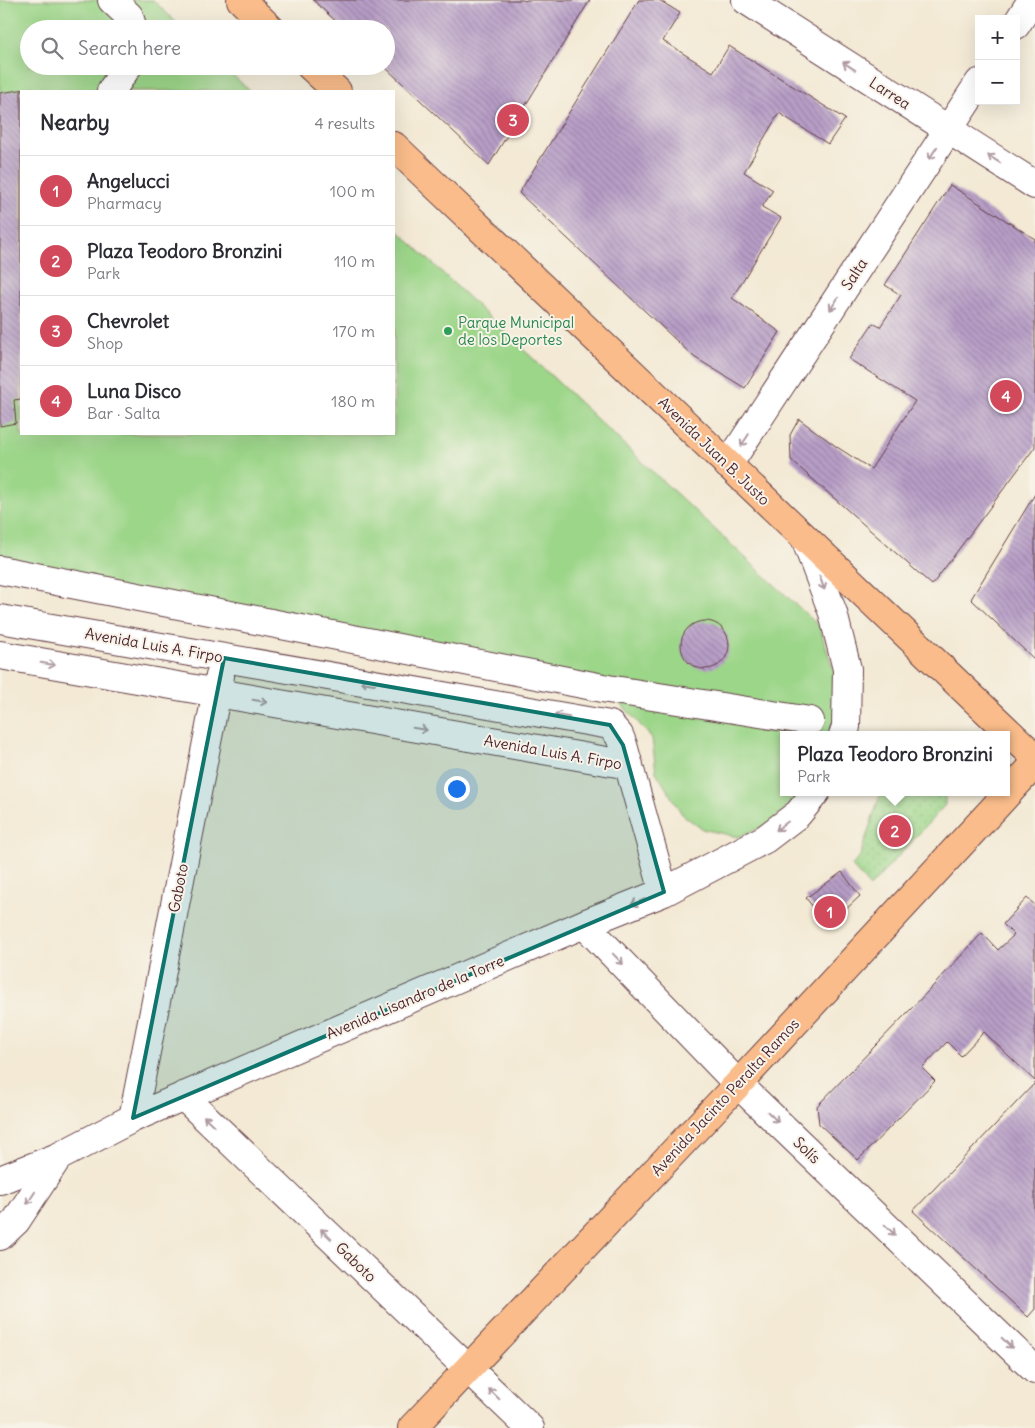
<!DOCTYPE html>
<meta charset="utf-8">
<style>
body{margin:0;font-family:Delius,sans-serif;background:#f2f2f3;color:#2b2b33}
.controls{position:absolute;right:15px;top:15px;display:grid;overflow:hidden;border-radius:0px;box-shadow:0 5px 20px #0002}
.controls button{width:45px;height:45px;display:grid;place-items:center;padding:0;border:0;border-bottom:1px solid #e1e1e2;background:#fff;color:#2b2b33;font:25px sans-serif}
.you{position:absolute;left:456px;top:788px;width:18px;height:18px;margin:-12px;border:4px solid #fff;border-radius:50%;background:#1a73e8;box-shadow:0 0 0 8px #1a73e833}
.badge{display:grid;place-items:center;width:32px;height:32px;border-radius:50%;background:#d1495b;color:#fff;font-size:16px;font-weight:700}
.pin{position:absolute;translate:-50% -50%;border:2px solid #fff;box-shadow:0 1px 5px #0006}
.popup{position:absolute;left:780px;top:731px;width:230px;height:65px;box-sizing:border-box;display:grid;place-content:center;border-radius:0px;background:#fff;filter:drop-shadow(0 1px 4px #0005);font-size:16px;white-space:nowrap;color:#7c7c81}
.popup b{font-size:19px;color:#2b2b33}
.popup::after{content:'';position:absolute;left:50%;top:100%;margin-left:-10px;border:10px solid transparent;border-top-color:#fff}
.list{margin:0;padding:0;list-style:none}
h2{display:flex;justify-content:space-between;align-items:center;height:65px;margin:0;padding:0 20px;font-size:21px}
h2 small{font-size:16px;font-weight:400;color:#7c7c81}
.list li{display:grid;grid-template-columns:32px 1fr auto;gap:15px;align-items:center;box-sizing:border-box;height:70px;padding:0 20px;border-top:1px solid #e1e1e2}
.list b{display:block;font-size:19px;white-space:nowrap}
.list p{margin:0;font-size:16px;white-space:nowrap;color:#7c7c81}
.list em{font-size:16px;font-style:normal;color:#7c7c81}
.icon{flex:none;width:28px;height:28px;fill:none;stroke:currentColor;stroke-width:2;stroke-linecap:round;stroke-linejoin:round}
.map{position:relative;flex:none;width:1035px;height:1428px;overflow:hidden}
.search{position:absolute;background:#fff;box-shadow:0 5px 20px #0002;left:20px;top:20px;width:375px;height:55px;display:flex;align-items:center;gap:12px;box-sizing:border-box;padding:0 18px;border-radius:28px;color:#7c7c81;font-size:19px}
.panel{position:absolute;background:#fff;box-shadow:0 5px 20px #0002;left:20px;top:90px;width:375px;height:345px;border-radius:0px}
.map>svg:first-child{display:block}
.park{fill:url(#park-dots);stroke:#737a5a}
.pitch{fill:#9cd689;stroke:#737a5a}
.building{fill:url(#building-back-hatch)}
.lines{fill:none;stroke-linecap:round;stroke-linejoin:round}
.minor-casing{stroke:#633d44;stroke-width:30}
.major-casing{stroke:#633d44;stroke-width:30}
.minor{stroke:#fff;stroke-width:28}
.major{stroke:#f9bc8a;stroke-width:28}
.oneway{stroke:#ae9aa0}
.marked{fill:#0f766e;fill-opacity:0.2;stroke:#0f766e;stroke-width:4;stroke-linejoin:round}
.leisure-dot{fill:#2e9e5b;stroke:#f7f3e8;stroke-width:2}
.labels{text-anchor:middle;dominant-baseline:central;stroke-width:4;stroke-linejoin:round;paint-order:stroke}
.street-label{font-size:15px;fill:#4a1f2b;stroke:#f7f3e8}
.leisure-label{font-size:15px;fill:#27864d;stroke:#f7f3e8;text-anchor:start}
</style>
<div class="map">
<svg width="1035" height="1428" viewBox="0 0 1035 1428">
<defs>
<pattern id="park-dots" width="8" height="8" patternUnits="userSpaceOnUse" patternTransform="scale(1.25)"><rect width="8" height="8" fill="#9cd689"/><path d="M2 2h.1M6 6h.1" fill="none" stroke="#88b776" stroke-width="1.8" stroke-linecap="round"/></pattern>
<pattern id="building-back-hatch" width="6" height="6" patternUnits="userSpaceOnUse" patternTransform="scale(1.25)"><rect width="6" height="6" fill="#b79ec7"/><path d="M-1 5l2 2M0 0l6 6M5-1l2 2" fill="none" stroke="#9780a2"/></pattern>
</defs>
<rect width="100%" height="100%" fill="#f7f3e8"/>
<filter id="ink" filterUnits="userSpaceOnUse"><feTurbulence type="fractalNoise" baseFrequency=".02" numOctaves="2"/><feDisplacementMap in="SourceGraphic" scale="10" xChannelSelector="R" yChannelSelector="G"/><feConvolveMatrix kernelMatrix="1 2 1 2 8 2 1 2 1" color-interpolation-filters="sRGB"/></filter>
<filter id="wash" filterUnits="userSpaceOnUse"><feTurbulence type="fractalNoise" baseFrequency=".0096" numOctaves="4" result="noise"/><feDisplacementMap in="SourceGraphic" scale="20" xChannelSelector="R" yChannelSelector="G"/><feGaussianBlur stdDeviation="1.12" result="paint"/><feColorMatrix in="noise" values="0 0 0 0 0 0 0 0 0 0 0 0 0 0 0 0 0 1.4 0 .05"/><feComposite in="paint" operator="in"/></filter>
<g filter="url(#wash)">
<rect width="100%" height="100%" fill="#f3e9d4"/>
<!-- park -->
<path class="park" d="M881 792H945V805L870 887 852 866 860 856Z"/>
<!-- pitch -->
<path class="pitch" d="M0 0H153L183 29H29V66H223L250 91H21V434H394V227L653 472 819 626 838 683 836 735H784V792H804L767 825 738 837 702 829 682 814 656 772 652 738 608 689 0 570Z"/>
<g id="blocks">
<!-- building -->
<path class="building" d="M313 0H523L525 1 526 0H590L489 165 384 66H386V29H344Z
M639 0H659L680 13 663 41 713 72 729 46 845 119 828 144 779 113 744 172 773 190 762 207 781 218 732 298 780 332 745 388 694 357 519 193Z
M32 88 37 91H21V399L14 400 16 423 0 426V93Z
M950 185 1035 239V447L932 585 791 460 790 435 799 419 837 447 871 469 915 401 849 359 873 323 880 327 901 295 885 285Z
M1035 494V660L971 599Z
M681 645a24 24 0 1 1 48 0a24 24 0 1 1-48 0Z
M842 872 860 896 828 926 806 898Z
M1027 898 1035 905V1081L984 1032 961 1056 947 1042 922 1068 935 1081 858 1160 819 1124 817 1106 935 984 982 933 998 950 1014 935 1003 924Z
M1035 1083V1309L1028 1317 913 1211Z"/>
</g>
</g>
<g filter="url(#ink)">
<use href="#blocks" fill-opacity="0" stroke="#633d44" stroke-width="1"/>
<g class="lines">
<!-- minor casing -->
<g class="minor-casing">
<path id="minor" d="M112 0 129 16 133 29
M746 0 1035 185
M1016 25 1032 0
M111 91 128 66
M728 465 979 83
M805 538 833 613 847 669 846 727 843 735
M0 570 608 689 810 721
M0 619 610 725 619 735 623 745 664 892
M0 655 629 765
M584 924 738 1084 1035 1370
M183 1096 530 1428
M133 1118 220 676
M0 1180 58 1157 133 1118 584 924 664 892 765 839 798 814 816 792
M0 1236 16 1221 58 1157"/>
</g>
<!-- major casing -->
<g class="major-casing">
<path id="major" d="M241 0 271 29
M310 66 337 91
M394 146 1035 757
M412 1428 738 1084 1035 764"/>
</g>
<!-- minor -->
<use href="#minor" class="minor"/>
<!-- major -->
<use href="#major" class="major"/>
</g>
<!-- one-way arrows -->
<defs><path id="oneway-shaft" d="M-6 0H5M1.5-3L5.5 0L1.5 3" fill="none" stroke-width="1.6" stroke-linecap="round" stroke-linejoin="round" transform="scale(1.25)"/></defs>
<g class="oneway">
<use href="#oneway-shaft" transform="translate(849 66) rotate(-147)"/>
<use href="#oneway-shaft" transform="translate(933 153) rotate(123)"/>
<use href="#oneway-shaft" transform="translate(994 159) rotate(-147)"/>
<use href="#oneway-shaft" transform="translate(834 304) rotate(123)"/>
<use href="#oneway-shaft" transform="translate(745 440) rotate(123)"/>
<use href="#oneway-shaft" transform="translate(822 583) rotate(70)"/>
<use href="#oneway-shaft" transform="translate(48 664) rotate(10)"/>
<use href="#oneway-shaft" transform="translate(368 683) rotate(-170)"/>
<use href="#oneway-shaft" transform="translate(260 701) rotate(10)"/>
<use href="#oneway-shaft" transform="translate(562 716) rotate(-170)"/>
<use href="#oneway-shaft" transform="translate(420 729) rotate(10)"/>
<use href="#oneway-shaft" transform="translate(782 826) rotate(143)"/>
<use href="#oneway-shaft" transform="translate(638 902) rotate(158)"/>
<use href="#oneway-shaft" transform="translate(618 959) rotate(46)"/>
<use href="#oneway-shaft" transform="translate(773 1117) rotate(44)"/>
<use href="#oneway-shaft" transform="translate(209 1121) rotate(-136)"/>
<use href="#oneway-shaft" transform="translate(31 1198) rotate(123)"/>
<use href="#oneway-shaft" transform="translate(890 1230) rotate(44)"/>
<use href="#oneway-shaft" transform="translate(326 1234) rotate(-136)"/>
<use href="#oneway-shaft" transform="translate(1007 1343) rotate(44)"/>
<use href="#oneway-shaft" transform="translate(494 1394) rotate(-136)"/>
</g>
</g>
<!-- marked area -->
<path class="marked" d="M224 658 610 725 623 745 664 892 133 1118Z"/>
<!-- markers -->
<circle class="leisure-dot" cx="448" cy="331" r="5"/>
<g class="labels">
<!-- street labels -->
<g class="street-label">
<text transform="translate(890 93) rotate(33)">Larrea</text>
<text transform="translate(854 274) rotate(-57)">Salta</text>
<text transform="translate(714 451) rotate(44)">Avenida Juan B. Justo</text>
<text transform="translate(154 645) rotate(10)">Avenida Luis A. Firpo</text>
<text transform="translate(553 752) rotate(10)">Avenida Luis A. Firpo</text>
<text transform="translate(178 888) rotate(-79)">Gaboto</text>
<text transform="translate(415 997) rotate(-23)">Avenida Lisandro de la Torre</text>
<text transform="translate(725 1097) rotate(-47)">Avenida Jacinto Peralta Ramos</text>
<text transform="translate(807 1150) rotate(44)">Solís</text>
<text transform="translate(356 1262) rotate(44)">Gaboto</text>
</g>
<!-- leisure labels -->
<g class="leisure-label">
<text x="458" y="322">Parque Municipal<tspan x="458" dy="17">de los Deportes</tspan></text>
</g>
</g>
</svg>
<div class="controls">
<button>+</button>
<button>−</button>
</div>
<div class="you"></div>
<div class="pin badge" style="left:830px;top:912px">1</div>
<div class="pin badge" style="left:895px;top:831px">2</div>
<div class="popup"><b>Plaza Teodoro Bronzini</b>Park</div>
<div class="pin badge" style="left:513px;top:120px">3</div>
<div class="pin badge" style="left:1006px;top:396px">4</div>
<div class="search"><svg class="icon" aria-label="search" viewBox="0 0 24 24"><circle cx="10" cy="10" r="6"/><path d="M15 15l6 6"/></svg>Search here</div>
<section class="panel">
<h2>Nearby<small>4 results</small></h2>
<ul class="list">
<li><span class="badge">1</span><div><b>Angelucci</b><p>Pharmacy</p></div><em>100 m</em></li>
<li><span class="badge">2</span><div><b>Plaza Teodoro Bronzini</b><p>Park</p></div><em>110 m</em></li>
<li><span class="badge">3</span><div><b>Chevrolet</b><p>Shop</p></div><em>170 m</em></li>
<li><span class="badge">4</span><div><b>Luna Disco</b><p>Bar · Salta</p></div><em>180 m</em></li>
</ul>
</section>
</div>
